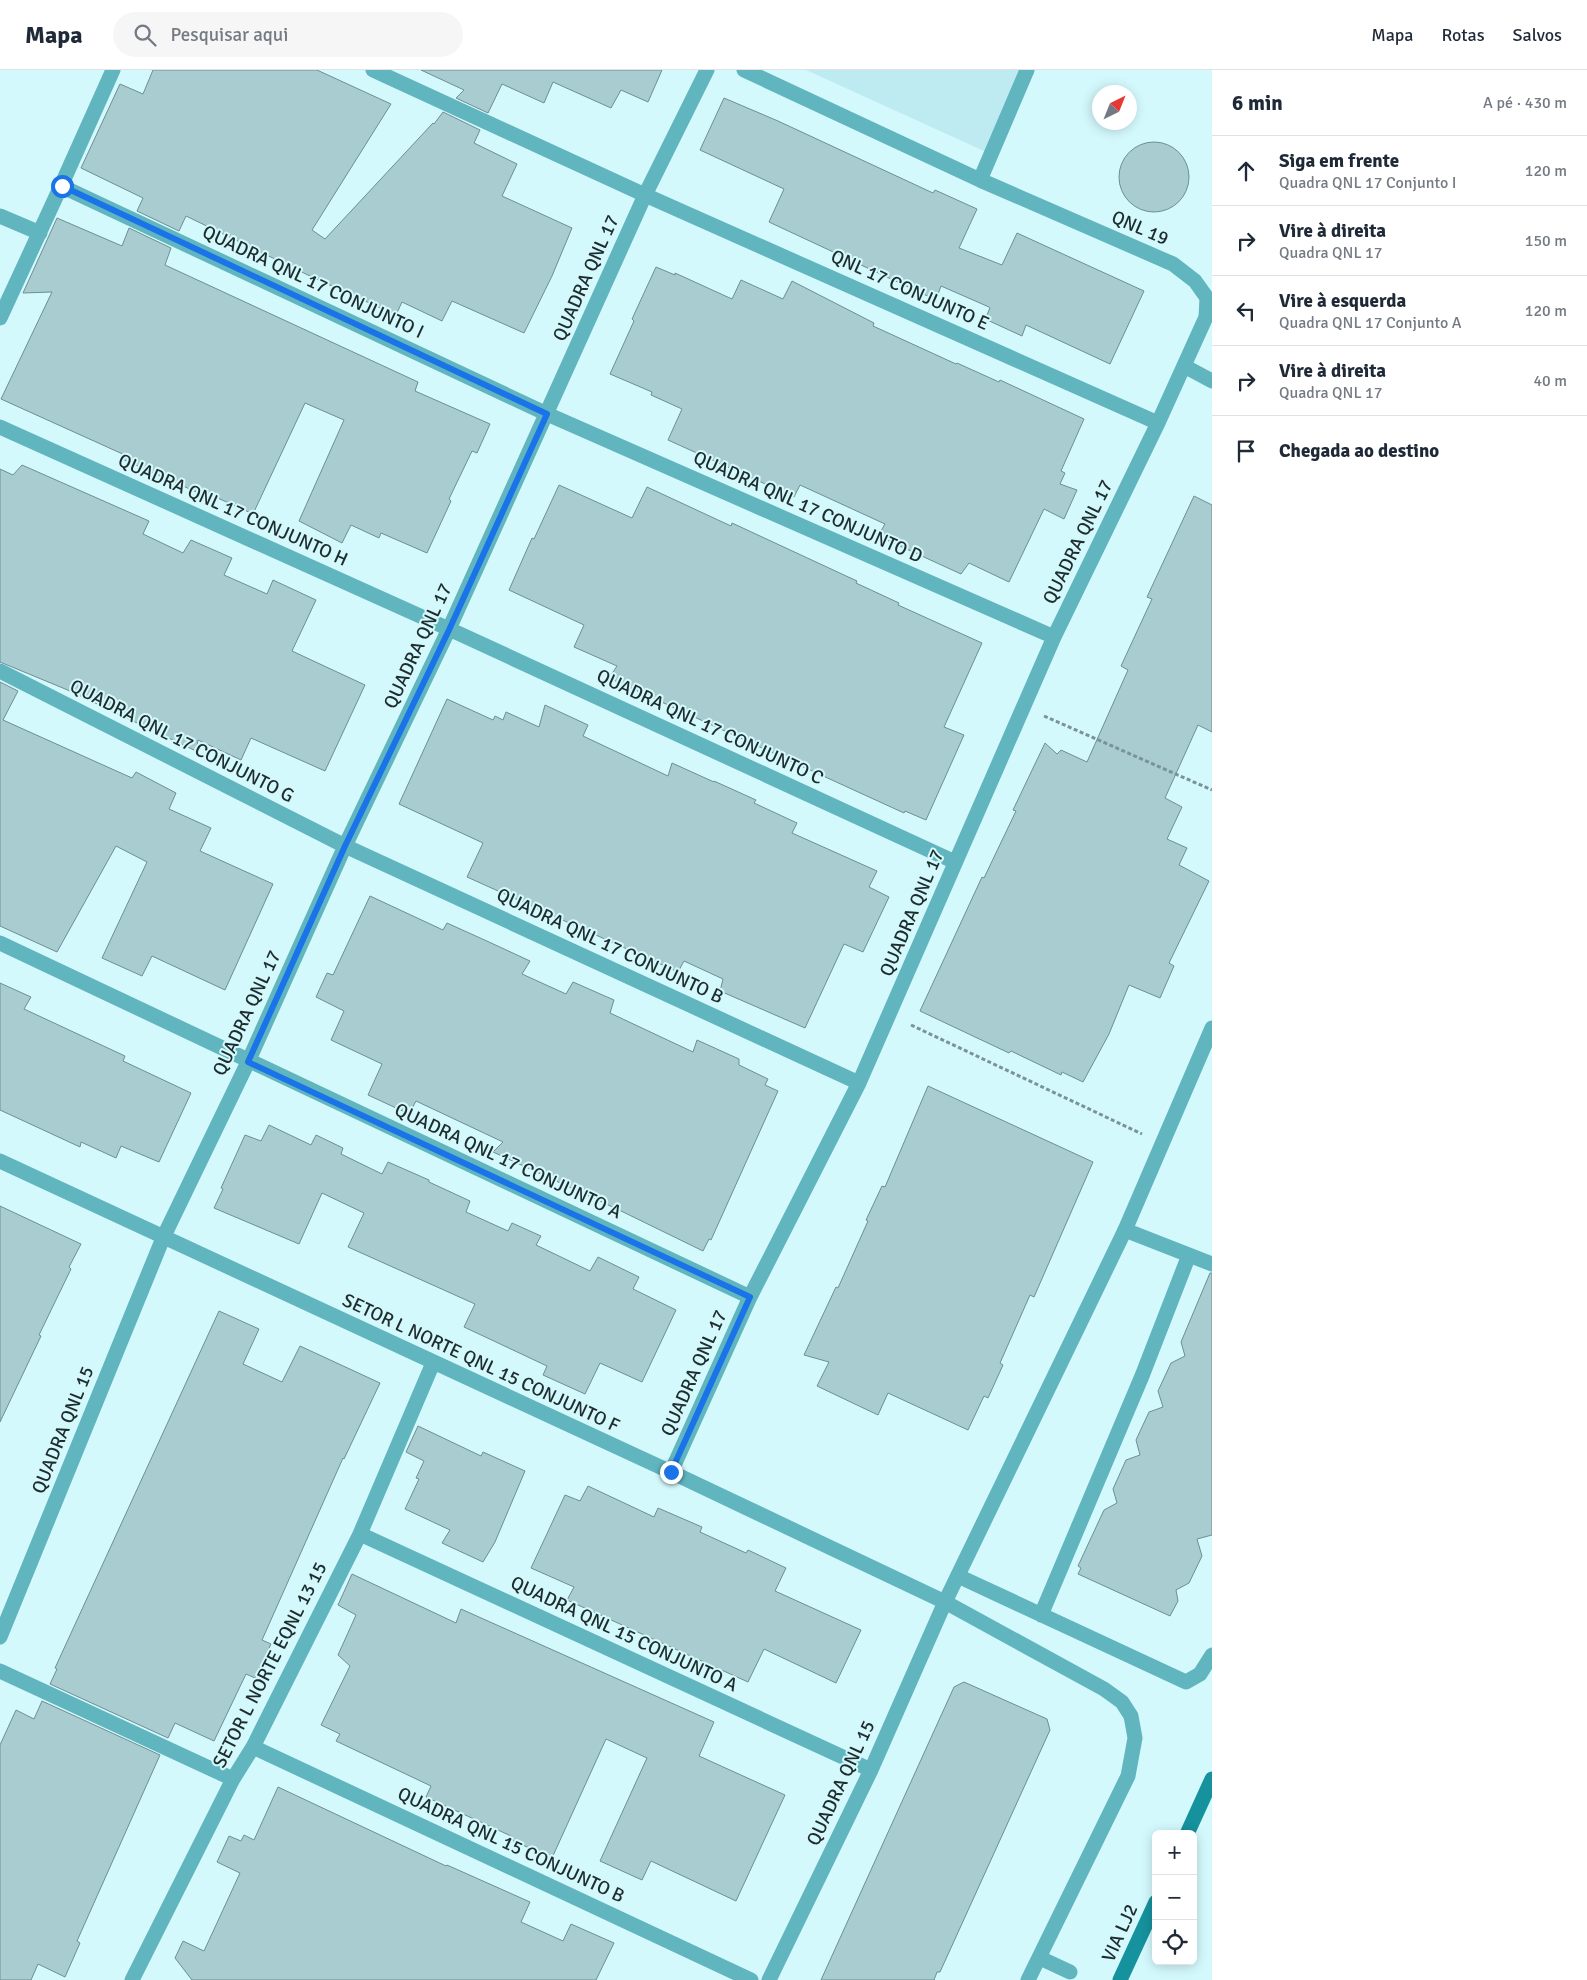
<!DOCTYPE html>
<html lang="pt">
<meta charset="utf-8">
<style>
body{margin:0;font-family:Signika,sans-serif;background:#f6f6f7;color:#1f2937}
.controls{position:absolute;right:15px;bottom:15px;display:grid;overflow:hidden;border-radius:8px;box-shadow:0 2px 12px #0003}
.controls button{width:45px;height:45px;display:grid;place-items:center;padding:0;border:0;border-bottom:1px solid #e0e1e3;background:#fff;color:#1f2937;font:25px sans-serif}
.compass{position:absolute;left:1092px;top:15px;width:45px;height:45px;border-radius:50%;background:#fff;box-shadow:0 2px 12px #0003;rotate:43deg}
.stop{position:absolute;width:15px;height:15px;margin:-11px;border:4px solid #1a73e8;border-radius:50%;background:#fff}
.stop.end{background:#1a73e8;border-color:#fff;box-shadow:0 1px 5px #0008}
.list{margin:0;padding:0;list-style:none}
h2{display:flex;justify-content:space-between;align-items:center;height:65px;margin:0;padding:0 20px;font-size:21px}
h2 small{font-size:16px;font-weight:400;color:#747a83}
.list li{display:grid;grid-template-columns:32px 1fr auto;gap:15px;align-items:center;box-sizing:border-box;height:70px;padding:0 20px;border-top:1px solid #e0e1e3}
.list b{display:block;font-size:19px;white-space:nowrap}
.list p{margin:0;font-size:16px;white-space:nowrap;color:#747a83}
.list em{font-size:16px;font-style:normal;color:#747a83}
.icon{flex:none;width:28px;height:28px;fill:none;stroke:currentColor;stroke-width:2;stroke-linecap:round;stroke-linejoin:round}
.map{position:relative;flex:none;width:1212px;height:1910px;overflow:hidden}
header{display:flex;align-items:center;gap:30px;box-sizing:border-box;height:70px;padding:0 25px;background:#fff;border-bottom:1px solid #e0e1e3}
header strong{font-size:24px}
nav{display:flex;gap:28px;margin-inline-start:auto;font-size:18px}
.search{width:350px;height:45px;background:#f6f6f7;display:flex;align-items:center;gap:12px;box-sizing:border-box;padding:0 18px;border-radius:28px;color:#747a83;font-size:19px}
main{display:flex}
aside{flex:1;background:#fff}
.map>svg:first-child{display:block}
.built{fill:#beebf1}
.building{fill:#a8cccf;stroke:#6d8f93}
.lines{fill:none;stroke-linecap:round;stroke-linejoin:round}
.path{stroke:#799396;stroke-width:3;stroke-dasharray:4 2.5;stroke-linecap:butt}
.lane{stroke:#61b5be;stroke-width:15}
.street{stroke:#61b5be;stroke-width:15}
.secondary{stroke:#15929d;stroke-width:15}
.route{stroke:#1a73e8;stroke-width:6}
.labels{text-anchor:middle;dominant-baseline:central;stroke-width:4;stroke-linejoin:round;paint-order:stroke}
.street-label{font-size:19px;fill:#1e2c2d;stroke:#d4f9fd}
</style>
<header>
<strong>Mapa</strong>
<div class="search"><svg class="icon" aria-label="search" viewBox="0 0 24 24"><circle cx="10" cy="10" r="6"/><path d="M15 15l6 6"/></svg>Pesquisar aqui</div>
<nav><a>Mapa</a><a>Rotas</a><a>Salvos</a></nav>
</header>
<main>
<div class="map">
<svg width="1212" height="1910" viewBox="0 0 1212 1910">
<rect width="100%" height="100%" fill="#d4f9fd"/>
<!-- built -->
<path class="built" d="M806 0H1024L986 82Z"/>
<!-- building -->
<path class="building" d="M153 0H317L391 34 312 160 325 169 433 53 434 54 443 42 480 60 474 73 517 94 502 126 572 158 552 206 524 263 452 231 442 251 402 232 396 245 312 207 186 146 179 161 137 141 143 128 81 98 120 14 143 24Z
M421 0H662L648 32 621 20 611 38 553 12 544 33 502 14 488 43 456 28 464 20Z
M724 28 778 51 933 123 935 120 977 139 959 178 1002 195 1017 163 1144 221 1110 294 1026 255 1022 266 985 249 990 238 989 237 941 216 936 230 769 152 784 119 700 80Z
M1119 107a35 35 0 1 1 70 0a35 35 0 1 1-70 0Z
M57 148 122 176 129 158 171 178 165 195 418 312 415 321 490 354 477 383 472 381 449 429 451 431 427 483 381 463 379 468 351 455 342 473 301 452 299 451 344 350 305 333 253 444 211 425 210 428 124 390 127 386 1 329 52 222 23 223Z
M656 197 675 205V203L732 229 741 210 783 229 792 211 874 253 873 256 956 294 957 293 999 312 1000 310 1084 349 1061 401 1065 403 1060 414 1077 420 1064 449 1044 439 1009 512 969 493 961 504 878 466 885 454 800 415 794 427 668 370 682 339 651 325 652 322 610 304 634 251 632 249Z
M22 395 149 451 143 464 183 483 191 470 232 488 224 505 267 524 273 510 316 530 292 581 365 615 325 701 251 668 241 690 198 670 196 681 70 621 0 592V399L13 405Z
M559 415 632 448 647 417 731 456 732 453 816 492 857 511 856 513 899 533 898 535 982 573 944 657 964 665 926 750 905 741 904 743 609 608 617 596 574 577 584 555 509 520 532 468 534 469Z
M1194 426 1212 435V662L1198 655 1165 728 1182 737 1167 769 1187 778 1179 795 1209 811 1169 893 1174 896 1160 928 1129 915 1109 964 1083 1012 1062 1002 1061 1005 1011 981 1009 983 920 941 982 807 984 808 1016 741 1013 740 1045 673 1057 684 1061 680 1087 692 1128 600 1121 596 1152 529 1147 527Z
M0 612 18 621 3 650 132 708 136 702 176 723 169 739 211 758 200 781 273 814 225 920 152 886 142 906 102 888 147 792 116 776 57 882 0 856Z
M447 629 493 650 495 646 503 650 506 642 539 657 545 635 588 655 583 666 668 706 672 693 714 712V711L756 730 754 733 797 753 792 763 877 801 869 817 889 827 863 882 844 874 805 958 720 921 723 909 684 891 678 902 467 807 483 773 399 734Z
M370 826 443 860 447 853 489 872 530 891 522 904 566 924 573 912 614 930 610 943 693 982 697 970 739 989V995L768 1009 765 1015 778 1021 711 1170 709 1169 703 1181 619 1140 493 1082 503 1072 416 1031 409 1044 368 1025 382 994 331 970 344 941 316 927 327 903 333 905Z
M0 913 31 927 24 939 125 986 123 991 191 1023 159 1092 121 1076 116 1088 81 1072 80 1077 0 1040Z
M928 1016 1093 1092 1034 1227 1030 1225 1000 1293 1003 1295 988 1328 984 1326 968 1360 888 1323 878 1345 817 1316 829 1292 804 1285 836 1217 838 1218 868 1151 866 1150 882 1116 885 1117Z
M269 1055 311 1075 316 1065 343 1078 341 1084 382 1104 388 1092 429 1110V1112L470 1131 466 1142 508 1161 512 1153 541 1166 536 1175 590 1201 598 1187 639 1207 633 1219 676 1240 642 1312 600 1293 585 1324 543 1305 547 1296 464 1257 475 1234 348 1177 364 1143 322 1123 299 1174 214 1138 223 1119 221 1118 245 1065 261 1071Z
M0 1136 81 1174 69 1197 71 1199 39 1265 41 1266 0 1352Z
M1210 1203H1212V1465L1197 1469 1202 1486 1189 1513 1176 1520 1178 1531 1170 1546 1078 1504 1081 1498 1078 1496 1104 1440 1117 1433 1113 1419 1126 1390 1140 1385 1136 1370 1149 1342 1163 1337 1158 1321 1171 1293 1185 1286 1181 1272Z
M219 1241 259 1259 243 1294 282 1312 300 1276 380 1313 344 1389 343 1388 262 1570 271 1574 255 1608 246 1604 214 1671 175 1653 168 1668 50 1614 57 1599 55 1598Z
M418 1356 481 1386 483 1382 525 1401 495 1472 483 1492 442 1473 450 1460 405 1439 419 1409 416 1408 424 1391 406 1382Z
M588 1416 654 1447 658 1438 702 1457 700 1462 746 1483 748 1480 786 1498 775 1521 861 1560 836 1613 764 1579 748 1612 567 1530 574 1517 531 1498 565 1425 580 1431Z
M352 1504 456 1553 461 1539 714 1652 699 1686 785 1725 736 1831 651 1791 642 1810 600 1791 647 1688 606 1669 552 1788 509 1769 511 1766 426 1727 431 1716 336 1671 340 1664 321 1655 350 1596 338 1585 356 1545 338 1535Z
M964 1612 1047 1649 1050 1660 940 1902H937L934 1910H821L954 1617Z
M42 1631 160 1685 77 1871 80 1873 65 1907 38 1894 31 1910H0V1675L16 1640 34 1649Z
M278 1717 446 1796 447 1795 530 1832 521 1852 563 1871 571 1854 614 1873 596 1910H192L175 1888 183 1871 204 1881 240 1803 217 1792 229 1766 241 1771 244 1765 254 1770Z"/>
<g class="lines">
<!-- path -->
<path class="path" d="M1044 646 1212 720
M911 955 1142 1064"/>
<!-- lane -->
<path class="lane" d="M1125 1160 1212 1194
M958 1506 1186 1612 1200 1604 1212 1585
M945 1532 1104 1619 1122 1632 1131 1646 1135 1668 1128 1706 1028 1910
M1041 1545 1142 1306 1189 1185
M1040 1888 1070 1902"/>
<!-- street -->
<path class="street" d="M373 0 645 125 1158 353
M980 110 1027 0
M61 116 547 344 1054 567
M0 146 40 163
M0 248 61 116 113 0
M1184 296 1212 311
M0 357 449 559 955 792
M0 601 345 776 859 1013
M0 873 750 1227
M0 1091 671 1402 945 1532
M671 1402 750 1227 859 1013 1054 567 1158 353 1206 247 1207 228 1195 211 1173 194 980 110 744 0
M360 1464 871 1700
M0 1567 163 1168 248 992 345 776 449 559 645 125 707 0
M0 1601 233 1709
M253 1677 751 1910
M132 1910 233 1709 253 1677 360 1464 433 1293
M769 1910 871 1700 945 1532 1125 1160 1212 958"/>
<!-- secondary -->
<path class="secondary" d="M1187 1764 1212 1709
M1120 1910 1156 1832"/>
</g>
<g class="lines">
<!-- route -->
<path class="route" d="M62 116 547 344 449 560 345 776 248 992 750 1227 671 1402"/>
</g>
<g class="labels">
<!-- street labels -->
<g class="street-label">
<text transform="translate(1140 158) rotate(23)">QNL 19</text>
<text transform="translate(586 208) rotate(-66)">QUADRA QNL 17</text>
<text transform="translate(313 212) rotate(25)">QUADRA QNL 17 CONJUNTO I</text>
<text transform="translate(910 220) rotate(24)">QNL 17 CONJUNTO E</text>
<text transform="translate(808 437) rotate(24)">QUADRA QNL 17 CONJUNTO D</text>
<text transform="translate(233 440) rotate(24)">QUADRA QNL 17 CONJUNTO H</text>
<text transform="translate(1078 472) rotate(-64)">QUADRA QNL 17</text>
<text transform="translate(418 576) rotate(-65)">QUADRA QNL 17</text>
<text transform="translate(710 657) rotate(25)">QUADRA QNL 17 CONJUNTO C</text>
<text transform="translate(182 671) rotate(27)">QUADRA QNL 17 CONJUNTO G</text>
<text transform="translate(912 843) rotate(-67)">QUADRA QNL 17</text>
<text transform="translate(610 876) rotate(25)">QUADRA QNL 17 CONJUNTO B</text>
<text transform="translate(247 943) rotate(-65)">QUADRA QNL 17</text>
<text transform="translate(508 1091) rotate(25)">QUADRA QNL 17 CONJUNTO A</text>
<text transform="translate(481 1293) rotate(25)">SETOR L NORTE QNL 15 CONJUNTO F</text>
<text transform="translate(694 1303) rotate(-66)">QUADRA QNL 17</text>
<text transform="translate(63 1360) rotate(-68)">QUADRA QNL 15</text>
<text transform="translate(624 1564) rotate(25)">QUADRA QNL 15 CONJUNTO A</text>
<text transform="translate(270 1595) rotate(-63)">SETOR L NORTE EQNL 13 15</text>
<text transform="translate(841 1713) rotate(-65)">QUADRA QNL 15</text>
<text transform="translate(511 1775) rotate(25)">QUADRA QNL 15 CONJUNTO B</text>
<text transform="translate(1120 1863) rotate(-66)">VIA LJ2</text>
</g>
</g>
</svg>
<div class="controls">
<button>+</button>
<button>−</button>
<button><svg class="icon" aria-label="locate" viewBox="0 0 24 24"><circle cx="12" cy="12" r="6"/><path d="M12 2v4M12 18v4M2 12h4M18 12h4"/></svg></button>
</div>
<svg class="compass" viewBox="-18 -18 36 36"><path d="M0-13l5 13h-10z" fill="#e53935"/><path d="M0 13l5-13h-10z" fill="#747a83"/></svg>
<div class="stop" style="left:62px;top:116px"></div>
<div class="stop end" style="left:671px;top:1402px"></div>
</div>
<aside>
<h2>6 min<small>A pé · 430 m</small></h2>
<ul class="list">
<li><svg class="icon" aria-label="ahead" viewBox="0 0 24 24"><path d="M12 20V5M6 11l6-6 6 6"/></svg><div><b>Siga em frente</b><p>Quadra QNL 17 Conjunto I</p></div><em>120 m</em></li>
<li><svg class="icon" aria-label="right" viewBox="0 0 24 24"><path d="M7 20v-9h11M14 6l5 5-5 5"/></svg><div><b>Vire à direita</b><p>Quadra QNL 17</p></div><em>150 m</em></li>
<li><svg class="icon" aria-label="left" viewBox="0 0 24 24"><path d="M17 20v-9H6M10 6l-5 5 5 5"/></svg><div><b>Vire à esquerda</b><p>Quadra QNL 17 Conjunto A</p></div><em>120 m</em></li>
<li><svg class="icon" aria-label="right" viewBox="0 0 24 24"><path d="M7 20v-9h11M14 6l5 5-5 5"/></svg><div><b>Vire à direita</b><p>Quadra QNL 17</p></div><em>40 m</em></li>
<li><svg class="icon" aria-label="arrive" viewBox="0 0 24 24"><path d="M6 21V4h12l-3 4 3 4H6"/></svg><div><b>Chegada ao destino</b></div></li>
</ul>
</aside>
</main>
